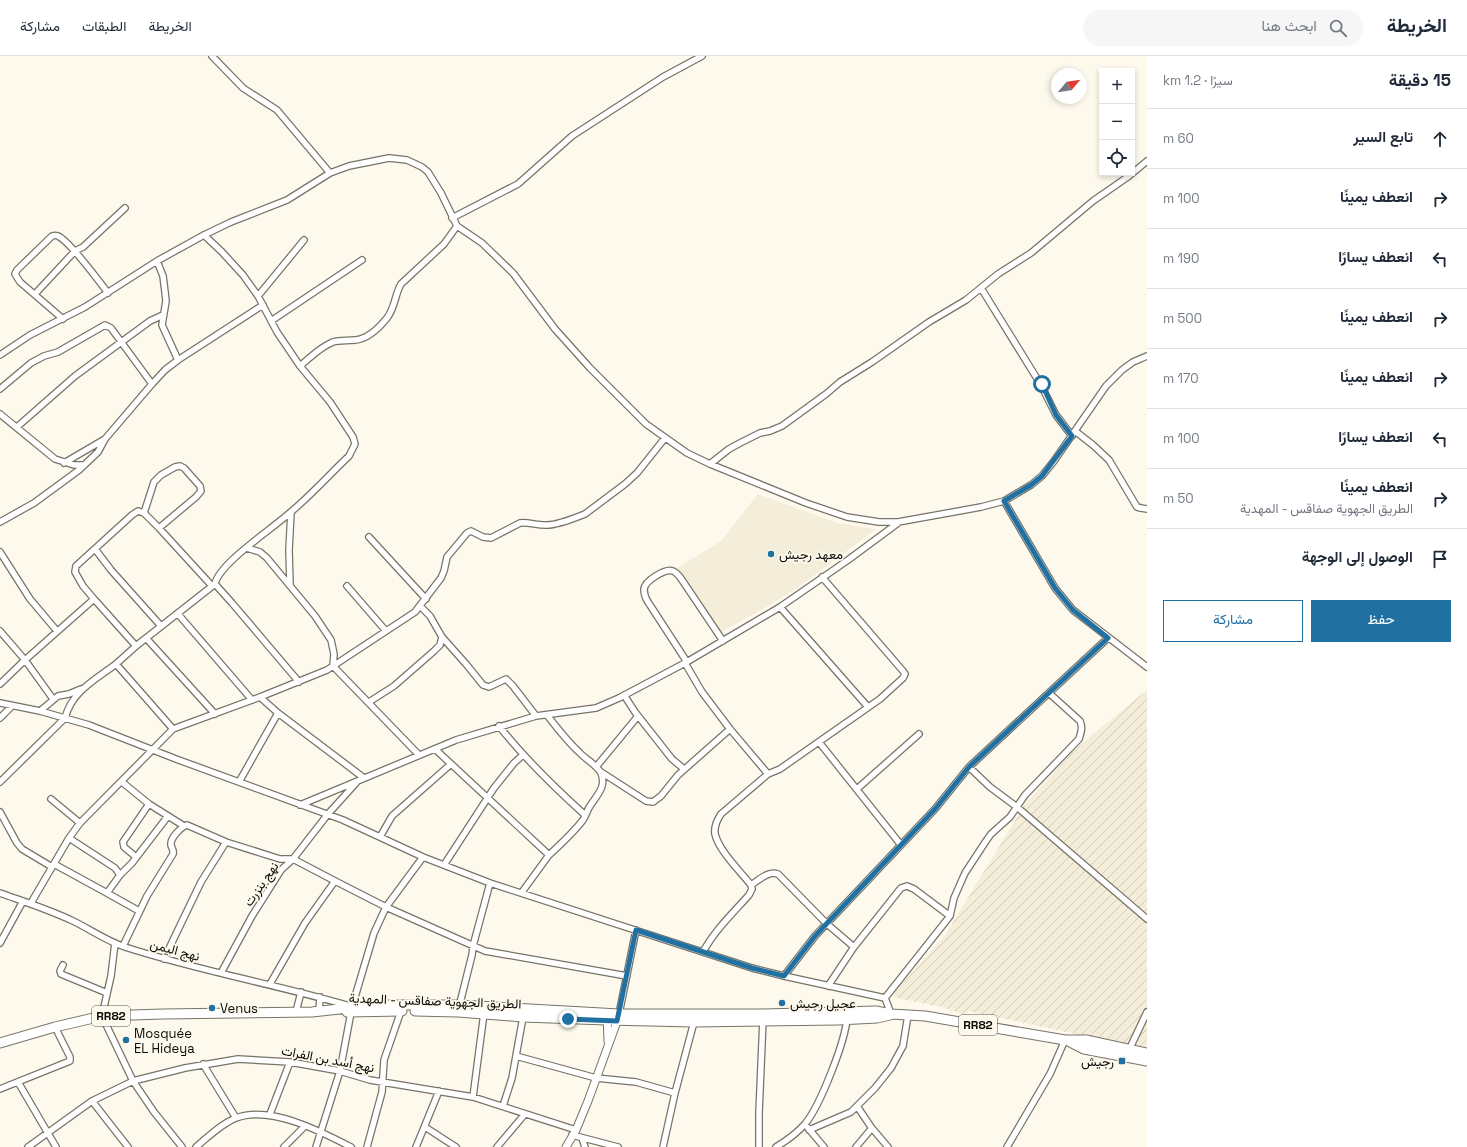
<!DOCTYPE html>
<html lang="ar">
<meta charset="utf-8">
<style>
body{margin:0;font-family:"Space Grotesk",Vazirmatn,sans-serif;background:#f6f6f7;color:#1f2937;direction:rtl}
.controls{position:absolute;right:12px;top:12px;display:grid;overflow:hidden;border-radius:0px;box-shadow:0 2px 6px #0003}
.controls button{width:36px;height:36px;display:grid;place-items:center;padding:0;border:0;border-bottom:1px solid #e0e1e3;background:#fff;color:#1f2937;font:20px sans-serif}
.compass{position:absolute;left:1051px;top:12px;width:36px;height:36px;border-radius:50%;background:#fff;box-shadow:0 2px 6px #0003;rotate:61deg}
.stop{position:absolute;width:12px;height:12px;margin:-9px;border:3px solid #2071a2;border-radius:50%;background:#fff}
.stop.end{background:#2071a2;border-color:#fff;box-shadow:0 1px 4px #0008}
.list{margin:0;padding:0;list-style:none}
h2{display:flex;justify-content:space-between;align-items:center;height:52px;margin:0;padding:0 16px;font-size:17px}
h2 small{font-size:13px;font-weight:400;color:#747a83}
.list li{display:grid;grid-template-columns:26px 1fr auto;gap:12px;align-items:center;box-sizing:border-box;height:60px;padding:0 16px;border-top:1px solid #e0e1e3}
.list b{display:block;font-size:15px;white-space:nowrap}
.list p{margin:0;font-size:13px;white-space:nowrap;color:#747a83}
.list em{font-size:13px;font-style:normal;color:#747a83}
.actions{display:flex;gap:8px;padding:12px 16px}
.actions a{flex:1;padding:9px 0;border:1px solid #2071a2;border-radius:0px;text-align:center;font-size:14px;color:#2071a2}
.actions .main{background:#2071a2;color:#fff}
.icon{flex:none;width:22px;height:22px;fill:none;stroke:currentColor;stroke-width:2;stroke-linecap:round;stroke-linejoin:round}
.map{position:relative;flex:none;width:1147px;height:1091px;overflow:hidden;direction:ltr}
header{display:flex;align-items:center;gap:24px;box-sizing:border-box;height:56px;padding:0 20px;background:#fff;border-bottom:1px solid #e0e1e3}
header strong{font-size:19px}
nav{display:flex;gap:22px;margin-inline-start:auto;font-size:14px}
.search{width:280px;height:36px;background:#f6f6f7;display:flex;align-items:center;gap:10px;box-sizing:border-box;padding:0 14px;border-radius:22px;color:#747a83;font-size:15px}
main{display:flex}
aside{flex:1;background:#fff}
.map>svg:first-child{display:block}
.built{fill:#f4edd9}
.industrial{fill:url(#industrial-furrows)}
.lines{fill:none;stroke-linecap:round;stroke-linejoin:round}
.minor-casing{stroke:#777368;stroke-width:8}
.tertiary-casing{stroke:#777368;stroke-width:9}
.primary-casing{stroke:#777368;stroke-width:11}
.minor{stroke:#fff;stroke-width:5.5}
.tertiary{stroke:#fff;stroke-width:7}
.primary{stroke:#fff;stroke-width:9}
.route{stroke:#2071a2;stroke-width:5}
.poi-dot{fill:#2071a2;stroke:#fef9ed;stroke-width:1.5}
.labels{text-anchor:middle;dominant-baseline:central;stroke-width:3.5;stroke-linejoin:round;paint-order:stroke}
.shield{fill:#fef9ed;stroke:#55524c;stroke-width:1}
.shield-label{font-size:12px;font-weight:bold;fill:#0d0b07}
.poi-label{font-size:13px;fill:#0d0b07;stroke:#fef9ed;text-anchor:start}
.street-label{font-size:13px;fill:#0d0b07;stroke:#fef9ed}
</style>
<header>
<strong>الخريطة</strong>
<div class="search"><svg class="icon" aria-label="search" viewBox="0 0 24 24"><circle cx="10" cy="10" r="6"/><path d="M15 15l6 6"/></svg>ابحث هنا</div>
<nav><a>الخريطة</a><a>الطبقات</a><a>مشاركة</a></nav>
</header>
<main>
<aside>
<h2>15 دقيقة<small>سيرًا · 1.2 km</small></h2>
<ul class="list">
<li><svg class="icon" aria-label="ahead" viewBox="0 0 24 24"><path d="M12 20V5M6 11l6-6 6 6"/></svg><div><b>تابع السير</b></div><em>60 m</em></li>
<li><svg class="icon" aria-label="right" viewBox="0 0 24 24"><path d="M7 20v-9h11M14 6l5 5-5 5"/></svg><div><b>انعطف يمينًا</b></div><em>100 m</em></li>
<li><svg class="icon" aria-label="left" viewBox="0 0 24 24"><path d="M17 20v-9H6M10 6l-5 5 5 5"/></svg><div><b>انعطف يسارًا</b></div><em>190 m</em></li>
<li><svg class="icon" aria-label="right" viewBox="0 0 24 24"><path d="M7 20v-9h11M14 6l5 5-5 5"/></svg><div><b>انعطف يمينًا</b></div><em>500 m</em></li>
<li><svg class="icon" aria-label="right" viewBox="0 0 24 24"><path d="M7 20v-9h11M14 6l5 5-5 5"/></svg><div><b>انعطف يمينًا</b></div><em>170 m</em></li>
<li><svg class="icon" aria-label="left" viewBox="0 0 24 24"><path d="M17 20v-9H6M10 6l-5 5 5 5"/></svg><div><b>انعطف يسارًا</b></div><em>100 m</em></li>
<li><svg class="icon" aria-label="right" viewBox="0 0 24 24"><path d="M7 20v-9h11M14 6l5 5-5 5"/></svg><div><b>انعطف يمينًا</b><p>الطريق الجهوية صفاقس - المهدية</p></div><em>50 m</em></li>
<li><svg class="icon" aria-label="arrive" viewBox="0 0 24 24"><path d="M6 21V4h12l-3 4 3 4H6"/></svg><div><b>الوصول إلى الوجهة</b></div></li>
</ul>
<div class="actions"><a class="main">حفظ</a><a>مشاركة</a></div>
</aside>
<div class="map">
<svg width="1147" height="1091" viewBox="0 0 1147 1091">
<defs>
<pattern id="industrial-furrows" width="10" height="10" patternUnits="userSpaceOnUse"><rect width="10" height="10" fill="#f4edd9"/><path d="M-1 1l2-2M0 10L10 0M9 11l2-2" fill="none" stroke="#d0cab9"/></pattern>
</defs>
<rect width="100%" height="100%" fill="#fef9ed"/>
<!-- built -->
<path class="built" d="M758 438 837 467 876 473 811 522 772 548 721 576 677 512 721 485Z"/>
<!-- industrial -->
<path class="industrial" d="M1147 634V993L968 955 965 959 942 951 896 942 894 939 895 936 946 878 1025 748 1071 698 1093 678Z"/>
<g class="lines">
<!-- minor casing -->
<g class="minor-casing">
<path id="minor" d="M212 0 243 32 277 54 330 117
M452 162 518 128 572 80 663 21 702 0
M204 179 222 196 243 219 258 240 277 276 300 310 330 346 353 381 355 388 349 400C330 418 312 438 292 455 275 471 219 507 215 528
M157 205 163 220 165 236 166 245 162 269 178 304
M981 232 1041 329 1056 359 1072 380
M35 238 75 195 83 191 125 152
M258 240 304 184
M63 263 20 226 15 218 17 214 52 180C55 179 55 179 58 180 69 185 99 225 108 237
M271 265 362 204
M0 299 30 279 85 251 157 205 204 179 231 166 287 144 330 117 349 110 389 102 407 104 422 111 428 116 441 137 457 170 482 187 513 217 555 273 590 312 646 368 687 397 710 408 806 447 847 461 879 466H898L981 451 1004 445 1031 429 1042 420 1054 405 1106 330 1122 314 1133 306 1147 300
M300 310C311 301 320 291 333 286 340 284 347 285 355 284 368 283 379 272 387 262 395 252 395 238 401 228L444 188 457 170
M0 333 31 307 44 300 58 296 105 269 111 272 152 328
M0 358 55 403 74 409H83
M17 371 75 320 150 265 163 259
M1075 375 1093 389 1109 404 1137 451 1141 452 1147 453
M64 407 105 383
M710 408 729 393 740 387 760 377 770 375 782 370 826 338 840 326 872 306 929 266 966 244 998 218 1031 197 1093 145 1129 120 1147 105
M1004 445 1055 532 1073 554 1147 611
M144 457 154 426 161 419 175 411 180 410 184 412 200 430 201 435 196 441 159 472
M0 466 34 447 79 414 98 396 105 383 152 328 165 314 178 304 263 249
M369 481 426 543
M247 492 260 496 267 502 315 560 331 584 334 598 333 610 419 699
M95 493 111 514 161 570
M0 496 30 543 57 575
M290 529 289 494 291 456
M347 530 386 575
M94 543 83 530 75 516 76 510 132 459 138 455 144 457 159 472 212 530
M420 550 430 560 442 581 466 608 483 629 489 631 506 623 513 630 536 660
M780 551 868 651
M178 558 252 644
M0 575 25 604 53 643
M146 582 215 658
M1108 582 969 711 990 731 1017 751 1147 863
M136 590 215 528 232 547 299 626
M687 606 648 546C646 543 644 537 644 533 645 525 665 512 673 515 676 516 678 519 680 521L723 585
M0 628 25 604 94 543 136 590 116 608
M624 639 635 656 672 703 684 713
M369 646 394 630 434 595 440 589 442 581
M0 647 40 655 89 669 176 703 343 764 423 801 490 827 752 912 784 920 885 942 891 958
M40 655 58 640 69 638 81 633
M278 657 364 722
M547 659C557 672 567 685 579 696 585 703 597 709 601 717 607 731 596 740 590 750 587 754 586 760 583 764 573 777 561 788 549 799
M0 662 12 650
M499 670C525 703 554 731 585 759
M730 673 768 718 780 713 880 643 903 622 905 618 903 615 822 521
M819 686 901 789
M435 693 549 799 522 836
M596 711 638 660
M601 716 646 745 653 746 661 740 678 719 730 673 702 636 685 607
M0 726 65 662C72 635 95 624 116 608L173 673
M122 726 149 748 123 786 124 791 136 801
M239 726 278 657 260 641
M857 733 919 678
M51 743 80 767
M149 748 184 770
M300 749 456 684 536 660 596 652 619 642 685 607 780 551 848 504 898 467
M0 756 17 787 22 793 52 811
M380 781 392 760 451 708
M54 808 107 837 120 819 115 812 69 782
M444 809 494 732 514 707 523 699
M120 819 132 807 168 760
M335 825 386 851 485 895 627 920
M751 829C760 823 768 815 778 818L827 868 854 891 828 930
M0 837C25 846 50 854 73 865 90 873 106 885 125 891 199 915 275 928 350 950
M107 837 139 855
M31 847 69 782 80 767 173 673 260 641 327 614 415 556 441 522 444 515 447 501 467 477 471 475 483 481 491 482 520 467C528 466 536 469 545 469 556 470 575 462 585 458L625 428 637 417 665 382
M950 860 954 842 965 817 986 785 991 778 1010 761 1025 739 1079 683C1081 676 1083 672 1080 665L1049 637
M0 887 23 845
M115 887 111 920 102 960 133 1025 154 1056 182 1091
M123 890 147 840 173 798C174 794 172 793 171 789 170 782 181 771 187 769L226 786 280 803H293L335 825 305 867 270 928
M854 891 901 832 907 830 914 833 950 860 885 942
M703 896C715 874 733 857 749 839L752 833 751 829C740 815 719 795 715 778 714 771 717 764 721 758L768 718
M164 903 201 826 226 786
M63 909 60 915 61 918 107 937
M221 917 252 860 281 814 293 803 328 758 356 727
M784 920 815 880 935 753 969 711
M459 951 472 899 473 890 490 827
M319 955 320 941
M296 956 301 936
M619 958 636 874
M1129 994 1147 956
M516 1000 596 1022 636 1026 675 1037 694 966
M203 1008 236 1062
M18 1026 56 1091
M0 1033 70 1005V1001L55 971
M473 1041 484 957
M92 1045 128 1091
M503 1050 512 1022 523 961
M857 1050 871 1071 888 1091
M270 1058 290 1006
M425 1071 456 1091
M808 1072 824 1091
M809 1074 851 1056 875 1032 891 1012 903 990 908 959
M572 1079 618 1091
M582 1082 585 1091
M28 1091 92 1045 133 1025 185 1012 238 1003 290 1006 340 1015 370 1024 473 1041 576 1074
M196 1091C208 1081 221 1068 236 1062 270 1049 320 1075 351 1091
M284 1091 305 1070
M316 1091 340 1015 352 951 374 877 386 851 423 801
M367 1091 382 1036 384 1004 401 955
M416 1091 439 1035
M497 1091 525 1058
M663 1091 675 1037
M759 1091V1057L763 963
M776 1091C786 1085 797 1077 805 1068 820 1050 846 984 847 961
M856 1091 872 1072
M1007 1091 1050 1018 1065 984"/>
</g>
<!-- tertiary casing -->
<g class="tertiary-casing">
<path id="tertiary" d="M607 959 608 985
M566 1091 576 1074 588 1045 619 960"/>
</g>
<!-- primary casing -->
<g class="primary-casing">
<path id="primary" d="M415 955 458 956 523 961 606 964 694 966 838 964 877 962 890 959
M347 956 402 955
M1070 986 1084 993 1147 1005
M0 987 55 971 102 960 163 958 312 956 376 949H459L619 958H764L876 955 891 958 925 960 1065 984H1086L1147 997"/>
</g>
<!-- minor -->
<use href="#minor" class="minor"/>
<!-- tertiary -->
<use href="#tertiary" class="tertiary"/>
<!-- primary -->
<use href="#primary" class="primary"/>
</g>
<g class="lines">
<!-- route -->
<path class="route" d="M568 963 617 965 636 874 752 912 784 920 815 880 935 753 969 711 1108 582 1073 554 1055 532 1004 445 1031 429 1042 420 1072 380 1056 359 1042 328"/>
</g>
<!-- markers -->
<g class="poi-dot">
<circle cx="771" cy="498" r="4"/>
<circle cx="782" cy="947" r="4"/>
<circle cx="212" cy="952" r="4"/>
<circle cx="126" cy="984" r="4"/>
<rect x="1118" y="1001" width="8" height="8" rx="2"/>
</g>
<g class="labels">
<!-- shield labels -->
<g class="shield">
<rect x="92" y="950" width="38" height="20" rx="3"/>
<rect x="959" y="959" width="38" height="20" rx="3"/>
</g>
<g class="shield-label">
<text x="111" y="960">RR82</text>
<text x="978" y="969">RR82</text>
</g>
<!-- poi labels -->
<g class="poi-label">
<text x="779" y="498">معهد رجيش</text>
<text x="790" y="947">عجيل رجيش</text>
<text x="220" y="952">Venus</text>
<text x="134" y="977">Mosquée<tspan x="134" dy="15">EL Hideya</tspan></text>
<text x="1114" y="1005" text-anchor="end">رجيش</text>
</g>
<!-- street labels -->
<g class="street-label">
<text transform="translate(261 828) rotate(-55)">نهج بنزرت</text>
<text transform="translate(175 894) rotate(15)">نهج اليمن</text>
<text transform="translate(435 945) rotate(2)">الطريق الجهوية صفاقس - المهدية</text>
<text transform="translate(328 1003) rotate(11)">نهج أسد بن الفرات</text>
</g>
</g>
</svg>
<div class="controls">
<button>+</button>
<button>−</button>
<button><svg class="icon" aria-label="locate" viewBox="0 0 24 24"><circle cx="12" cy="12" r="6"/><path d="M12 2v4M12 18v4M2 12h4M18 12h4"/></svg></button>
</div>
<svg class="compass" viewBox="-18 -18 36 36"><path d="M0-13l5 13h-10z" fill="#e53935"/><path d="M0 13l5-13h-10z" fill="#747a83"/></svg>
<div class="stop" style="left:1042px;top:328px"></div>
<div class="stop end" style="left:568px;top:963px"></div>
</div>
</main>
